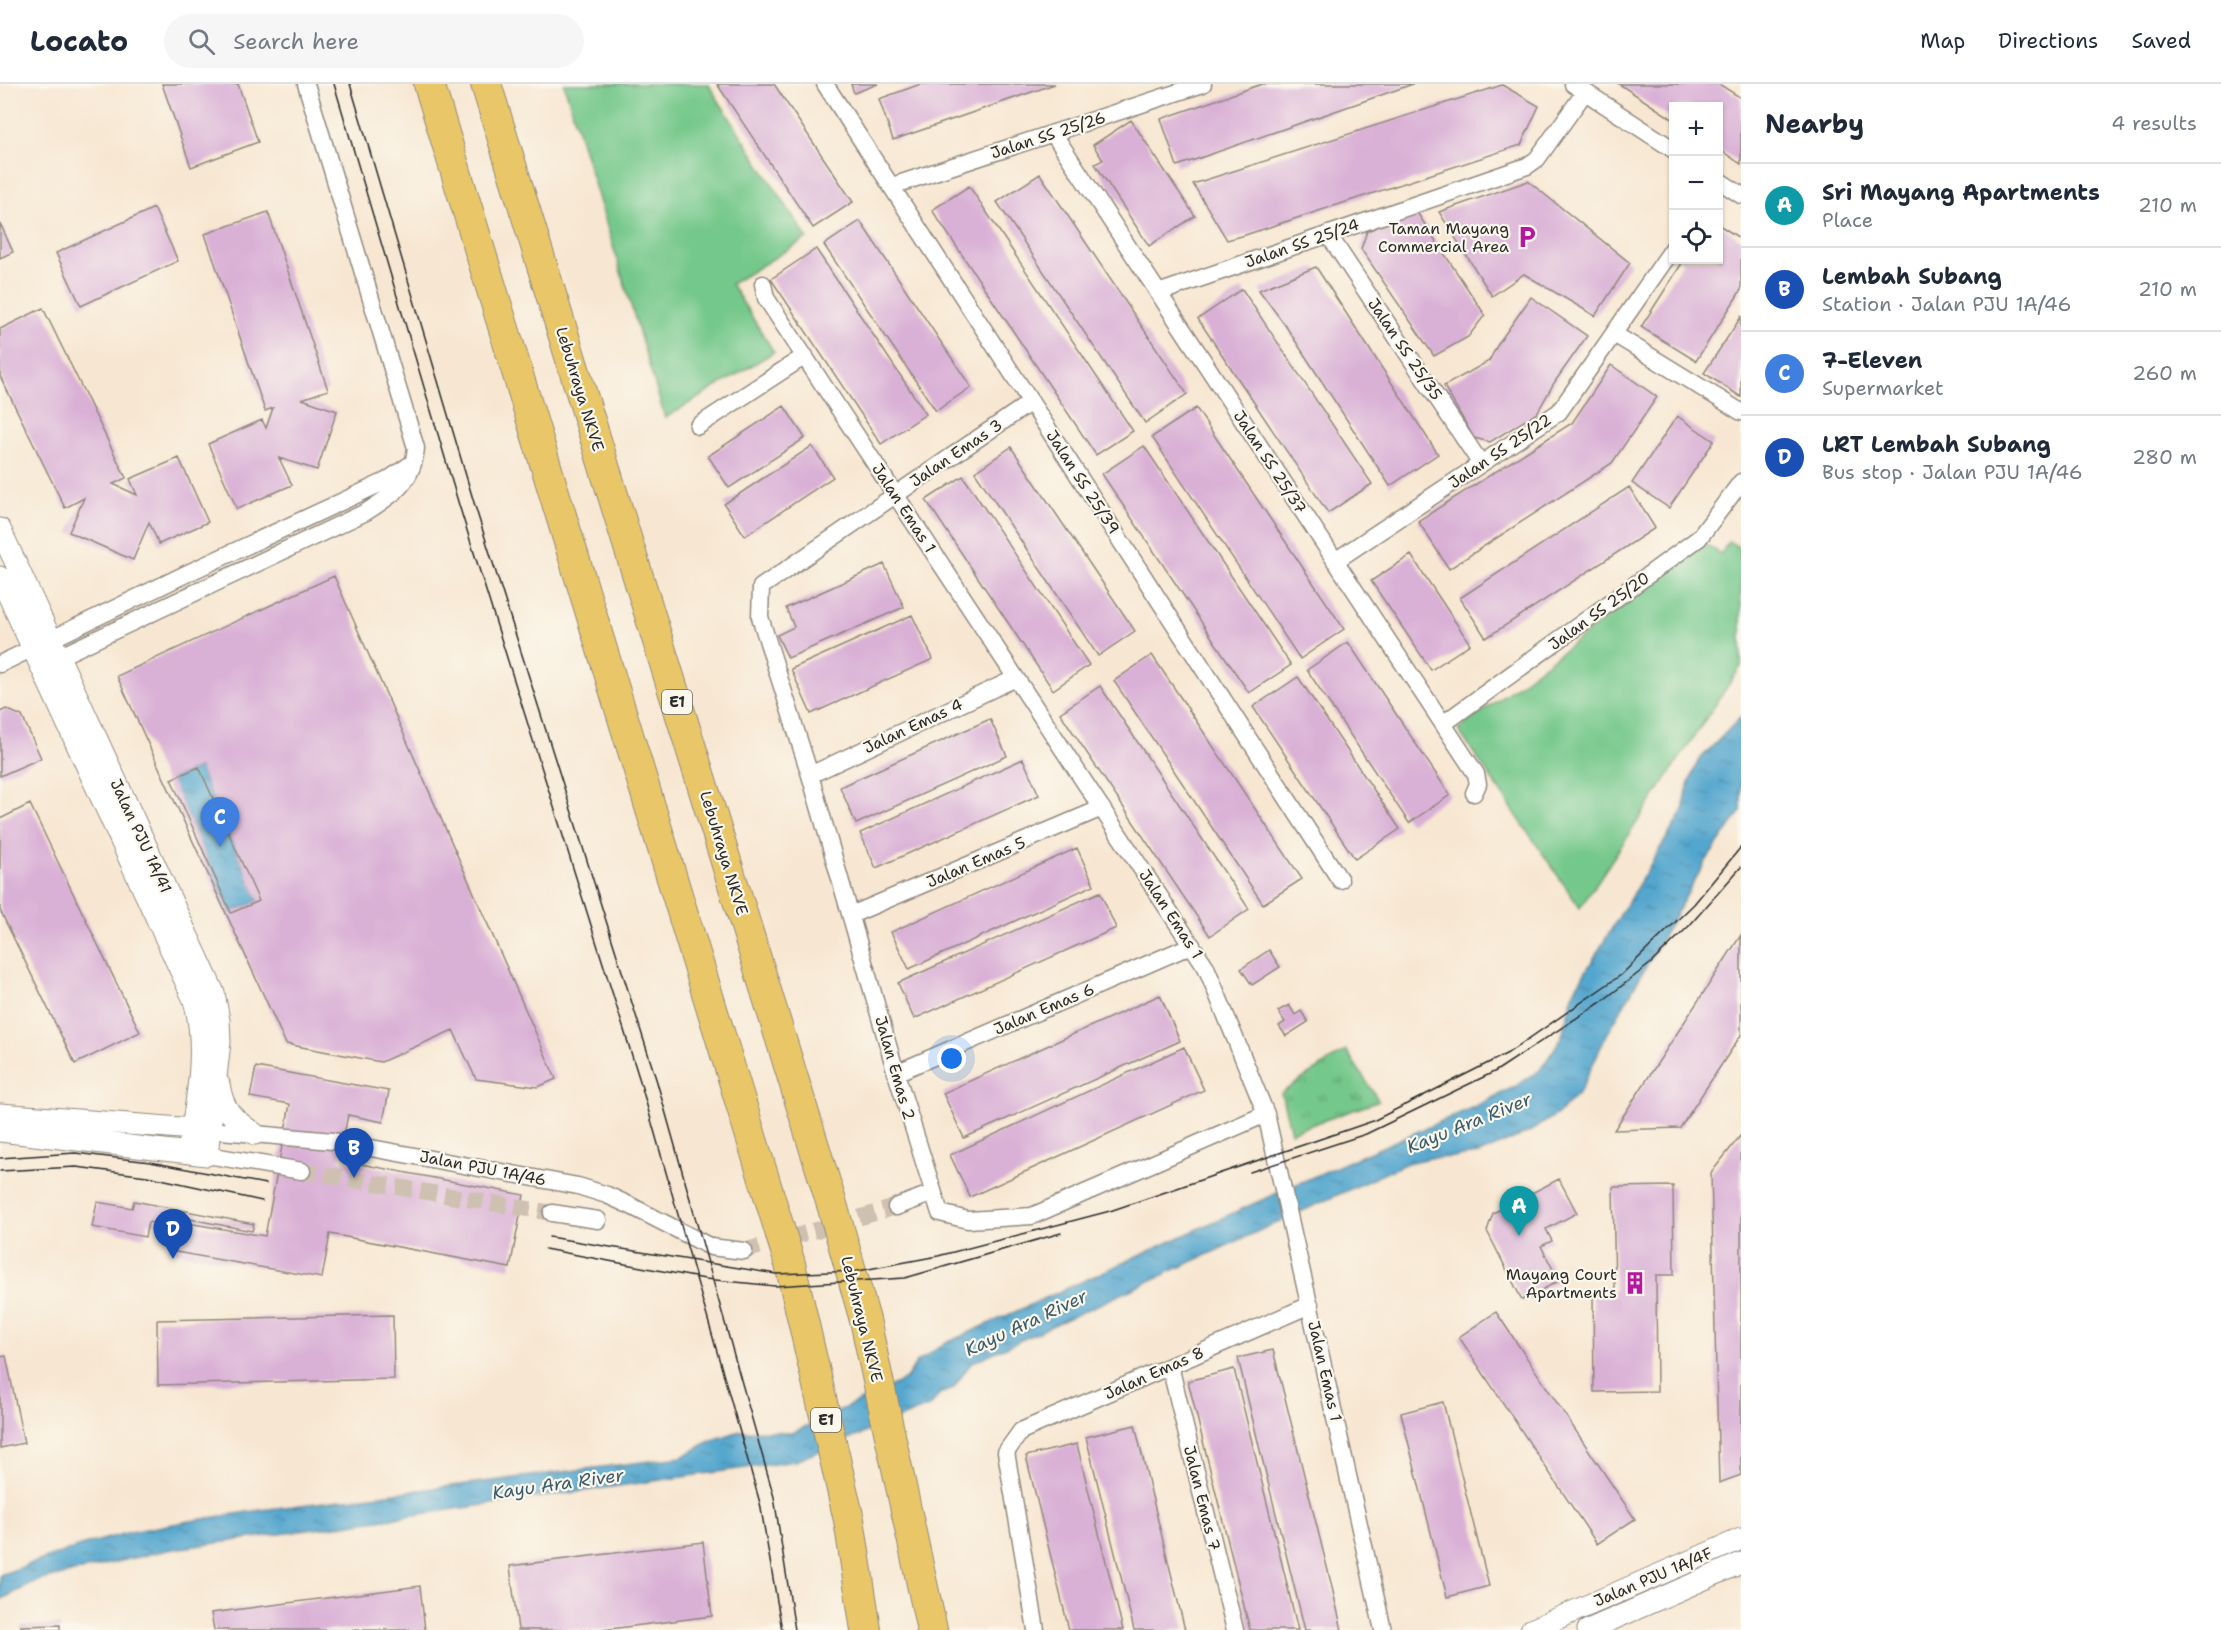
<!DOCTYPE html>
<meta charset="utf-8">
<style>
body{margin:0;font-family:"Shantell Sans",sans-serif;background:#f6f6f7;color:#1f2937}
.controls{position:absolute;right:18px;top:18px;display:grid;overflow:hidden;border-radius:0px;box-shadow:0 2px 4px #0004}
.controls button{width:54px;height:54px;display:grid;place-items:center;padding:0;border:0;border-bottom:2px solid #e0e1e3;background:#fff;color:#1f2937;font:30px sans-serif}
.you{position:absolute;left:952px;top:975px;width:21px;height:21px;margin:-15px;border:4px solid #fff;border-radius:50%;background:#1a73e8;box-shadow:0 0 0 9px #1a73e833}
.badge{display:grid;place-items:center;width:39px;height:39px;border-radius:50%;background:#2563eb;color:#fff;font-size:20px;font-weight:700}
.pin{position:absolute;translate:-50% -50px;filter:drop-shadow(0 2px 3px #0008)}
.pin::after{content:'';position:absolute;top:32px;width:21px;height:18px;background:inherit;clip-path:polygon(0 0,100% 0,50% 100%)}
.list{margin:0;padding:0;list-style:none}
h2{display:flex;justify-content:space-between;align-items:center;height:78px;margin:0;padding:0 24px;font-size:26px}
h2 small{font-size:20px;font-weight:400;color:#747a83}
.list li{display:grid;grid-template-columns:39px 1fr auto;gap:18px;align-items:center;box-sizing:border-box;height:84px;padding:0 24px;border-top:2px solid #e0e1e3}
.list b{display:block;font-size:22px;white-space:nowrap}
.list p{margin:0;font-size:20px;white-space:nowrap;color:#747a83}
.list em{font-size:20px;font-style:normal;color:#747a83}
.icon{flex:none;width:33px;height:33px;fill:none;stroke:currentColor;stroke-width:2;stroke-linecap:round;stroke-linejoin:round}
.map{position:relative;flex:none;width:1741px;height:1546px;overflow:hidden}
header{display:flex;align-items:center;gap:36px;box-sizing:border-box;height:84px;padding:0 30px;background:#fff;border-bottom:2px solid #e0e1e3}
header strong{font-size:28px}
nav{display:flex;gap:33px;margin-inline-start:auto;font-size:21px}
.search{width:420px;height:54px;background:#f6f6f7;display:flex;align-items:center;gap:15px;box-sizing:border-box;padding:0 21px;border-radius:33px;color:#747a83;font-size:22px}
main{display:flex}
aside{flex:1;background:#fff}
.map>svg:first-child{display:block}
.grass{fill:url(#grass-tufts);stroke:#507a5b;stroke-width:1.5}
.park{fill:#74c88b;stroke:#507a5b;stroke-width:1.5}
.water{fill:url(#water-ripples);stroke:#3e687c;stroke-width:1.5}
.building{fill:#d9b0d6;fill-rule:evenodd}
.lines{fill:none;stroke-linecap:round;stroke-linejoin:round}
.minor-tunnel{stroke:#cec1b1;stroke-width:16;stroke-dasharray:16 8;stroke-linecap:butt}
.minor-casing{stroke:#91897e;stroke-width:19}
.tertiary-casing{stroke:#91897e;stroke-width:23}
.motorway-casing{stroke:#91897e;stroke-width:32}
.minor{stroke:#fff;stroke-width:16}
.tertiary{stroke:#fff;stroke-width:21}
.motorway{stroke:#e9c769;stroke-width:30}
.tram{stroke:#2b2b2b;stroke-width:1.5}
.labels{text-anchor:middle;dominant-baseline:central;stroke-width:4.5;stroke-linejoin:round;paint-order:stroke}
.shield{fill:#fbf7ec;stroke:#696865;stroke-width:1.5}
.shield-label{font-size:15px;font-weight:bold;fill:#2b2b2b}
.street-label{font-size:16px;fill:#2b2b2b;stroke:#fbf7ec}
.poi-label{font-size:16px;fill:#2b2b2b;stroke:#fbf7ec;text-anchor:end}
.water-label{font-size:18px;font-style:italic;fill:#3b5c6c;stroke:#fbf7ec}
</style>
<header>
<strong>Locato</strong>
<div class="search"><svg class="icon" aria-label="search" viewBox="0 0 24 24"><circle cx="10" cy="10" r="6"/><path d="M15 15l6 6"/></svg>Search here</div>
<nav><a>Map</a><a>Directions</a><a>Saved</a></nav>
</header>
<main>
<div class="map">
<svg width="1741" height="1546" viewBox="0 0 1741 1546">
<defs>
<pattern id="grass-tufts" width="24" height="20" patternUnits="userSpaceOnUse" patternTransform="scale(1.5)"><rect width="24" height="20" fill="#74c88b"/><path d="M3 7l-1-3M5 7V3M7 7l1-3M15 17l-1-3M17 17v-4M19 17l1-3" fill="none" stroke="#5fa372"/></pattern>
<pattern id="water-ripples" width="26" height="14" patternUnits="userSpaceOnUse" patternTransform="scale(1.5)"><rect width="26" height="14" fill="#52a6ce"/><path d="M2 4q2-2 4 0t4 0M15 11q2-2 4 0t4 0" fill="none" stroke="#4487a7"/></pattern>
</defs>
<rect width="100%" height="100%" fill="#fbf7ec"/>
<filter id="ink" filterUnits="userSpaceOnUse"><feTurbulence type="fractalNoise" baseFrequency=".0167" numOctaves="2"/><feDisplacementMap in="SourceGraphic" scale="12" xChannelSelector="R" yChannelSelector="G"/><feConvolveMatrix kernelMatrix="1 2 1 2 8 2 1 2 1" color-interpolation-filters="sRGB"/></filter>
<filter id="wash" filterUnits="userSpaceOnUse"><feTurbulence type="fractalNoise" baseFrequency=".008" numOctaves="4" result="noise"/><feDisplacementMap in="SourceGraphic" scale="24" xChannelSelector="R" yChannelSelector="G"/><feGaussianBlur stdDeviation="1.35" result="paint"/><feColorMatrix in="noise" values="0 0 0 0 0 0 0 0 0 0 0 0 0 0 0 0 0 1.4 0 .05"/><feComposite in="paint" operator="in"/></filter>
<g filter="url(#wash)">
<rect width="100%" height="100%" fill="#f7e7d2"/>
<!-- grass -->
<path class="grass" d="M1346 966 1379 1017 1291 1048 1281 1009Z"/>
<!-- park -->
<path class="park" d="M564 0H708L807 154 731 200 774 268 665 334Z
M1729 457 1741 465V582L1580 824 1458 646 1705 460 1721 470Z"/>
<!-- water -->
<path class="water" d="M1741 633V727L1706 777 1604 956 1581 1006 1559 1029 1529 1048 1479 1070 1455 1073 1429 1074 1407 1079 971 1279 953 1305 939 1310 931 1322 795 1377 167 1466 37 1497 0 1516V1491L77 1463 130 1448 190 1437 261 1426 682 1373 710 1357 740 1347 794 1348 906 1295 917 1278 944 1260 1297 1100 1474 1023 1516 1002 1540 986 1561 955 1574 907 1683 727 1688 702 1698 677Z
M199 683 259 817 231 829 171 695Z"/>
<g id="blocks">
<!-- building -->
<path class="building" d="M162 0H238L258 58 191 83Z
M717 0H774L853 118 813 144Z
M851 0H878L854 9Z
M921 0H1055L893 56 879 15Z
M1262 0H1413L1177 82 1161 35Z
M1619 0H1719L1741 14V80L1719 65V22H1674V36Z
M1502 1 1539 22 1521 61 1242 152 1227 156 1193 100Z
M1131 36 1195 132 1149 162 1095 80 1103 76 1093 61Z
M1040 90 1187 310 1145 339 997 118Z
M1528 97 1630 179 1595 232 1524 190 1492 212 1439 128Z
M969 102 1133 347 1096 371 932 126Z
M154 124 178 177 81 222 56 169Z
M1416 127 1485 231 1468 253 1434 272 1361 165 1367 147Z
M268 128 328 306 302 315 337 327 317 386 279 374 292 401 237 425 208 360 262 336 266 344 273 324 265 327 205 150Z
M860 137 971 303 936 327 824 161Z
M0 139 13 168 0 174Z
M1719 141 1741 155V206L1696 277 1641 243 1684 176H1719Z
M816 165 926 330 881 360 771 195Z
M1316 183 1438 370 1390 402 1285 241 1259 206Z
M1242 205 1372 400 1328 429 1198 235Z
M1531 213 1587 252 1554 299 1537 329 1490 358 1474 354 1444 302 1489 277 1498 260Z
M43 224 126 394 113 400 137 411 130 395 179 374 208 438 159 460 149 438 133 476 69 448 84 414 65 424 0 292V245Z
M1741 233V313L1704 289Z
M1611 281 1657 313 1612 379 1449 485 1418 437 1572 339Z
M784 322 805 354 729 404 708 372Z
M1196 324 1344 545 1300 575 1152 353Z
M1677 332 1714 357 1669 424 1632 399Z
M812 362 833 393 745 452 724 420Z
M1144 362 1291 581 1249 609 1102 390Z
M1011 363 1135 547 1098 572 975 388Z
M963 392 1089 581 1053 606 926 416Z
M1629 403 1655 444 1486 554 1460 514Z
M1411 471 1470 560 1431 586 1371 497Z
M884 480 904 523 788 574 777 551 794 543 786 524Z
M334 492 556 995 538 1003 476 995 453 946 381 978 286 960 117 592ZM199 683 259 817 231 829 171 695Z
M912 531 933 575 811 630 791 585Z
M1348 558 1450 711 1409 739 1307 586Z
M1152 571 1302 795 1263 820 1114 597Z
M1298 593 1400 745 1355 775 1253 623Z
M1100 602 1249 825 1210 852 1060 629Z
M6 625 22 632 41 674 0 692V628Z
M990 635 1007 672 856 740 840 703Z
M1023 675 1039 711 876 784 860 749Z
M30 720 140 948 75 980 0 826V735Z
M1077 764 1094 801 909 885 891 848Z
M1100 808 1116 844 914 935 898 899Z
M1741 851V951L1680 1044 1614 1046Z
M1269 866 1280 883 1252 901 1241 885Z
M1160 911 1180 957 964 1054 943 1009Z
M1289 921 1295 931 1301 927 1308 938 1286 952 1279 942 1285 938 1278 927Z
M1184 963 1204 1006 970 1113 950 1071Z
M256 983 389 1007 383 1038 348 1031 339 1076 524 1111 510 1184 330 1150 322 1194 170 1167 176 1137 265 1152 290 1020 250 1013Z
M1741 1051V1391L1719 1399 1711 1089Z
M1559 1095 1577 1129 1546 1145 1552 1157 1541 1162 1559 1197 1522 1216 1487 1147 1493 1129Z
M1673 1102 1674 1191H1656L1657 1307 1594 1308 1593 1208 1615 1207 1613 1103Z
M134 1117 254 1140 252 1147 174 1132 172 1142 148 1138 145 1153 92 1143 97 1118 132 1124Z
M1496 1228 1635 1435 1597 1460 1459 1253Z
M393 1231 394 1295 158 1301 157 1236Z
M1273 1266 1330 1495 1342 1546H1305L1260 1366 1238 1274Z
M6 1272 24 1359 0 1364V1273Z
M1234 1285 1283 1484 1298 1546H1250L1188 1297Z
M1443 1318 1489 1502 1447 1513 1401 1329Z
M1135 1341 1150 1404 1185 1546H1134L1128 1521 1086 1353Z
M1077 1360 1082 1381 1123 1546H1069L1026 1372Z
M703 1458 712 1532 602 1546H518L510 1482Z
M420 1502 425 1546H214L211 1529Z
M60 1541V1546H21V1542Z"/>
</g>
</g>
<g filter="url(#ink)">
<use href="#blocks" fill-opacity="0" stroke="#91897e" stroke-width="1.5"/>
<g class="lines">
<!-- minor-tunnel -->
<path class="minor-tunnel" d="M302 1087 552 1129
M744 1167 896 1123"/>
<!-- minor casing -->
<g class="minor-casing">
<path id="minor" d="M825 0 1340 796
M1573 0 1674 66
M1053 49 1476 690 1478 700 1474 709
M1718 96 1741 111
M892 102 1203 0
M1328 150 1481 380
M763 200 766 214 1206 883 1266 1030 1383 1546
M1158 209 1527 82 1537 75 1585 8
M1614 250 1741 328
M1031 318 761 503 760 533 810 691 896 989 940 1129 968 1136 1032 1132 1266 1030
M698 342 805 272
M1335 477 1559 328 1674 163
M50 577 366 428C393 411 413 398 416 364L306 0
M0 580 190 488 386 397 411 380
M1443 640 1699 454 1741 398
M810 691 1016 594
M851 831 1102 724
M896 989 1192 861
M209 1046 333 1057 578 1102 607 1111 631 1122 711 1163 744 1167
M207 1071 302 1087
M896 1123 933 1109
M552 1129 598 1136
M1170 1282 1235 1546
M1036 1546 1006 1368 1021 1347 1310 1221"/>
</g>
<!-- tertiary casing -->
<g class="tertiary-casing">
<path id="tertiary" d="M0 445 214 909 219 936 220 958 207 1071 0 1047
M0 493 194 916C208 965 196 1020 188 1069
M219 1000C223 1027 233 1035 255 1050
M0 1030 206 1046
M1531 1546 1741 1455
M1588 1546 1741 1479"/>
</g>
<!-- motorway casing -->
<g class="motorway-casing">
<path id="motorway" d="M429 0 790 1180 849 1436 866 1546
M486 0 833 1124 865 1236 932 1546"/>
</g>
<!-- minor -->
<use href="#minor" class="minor"/>
<!-- tertiary -->
<use href="#tertiary" class="tertiary"/>
<!-- motorway -->
<use href="#motorway" class="motorway"/>
<!-- tram -->
<path class="tram" d="M334 0 459 421 640 997 760 1419 782 1546
M350 0 475 422 657 998 774 1413 795 1546
M0 1074 75 1069 150 1078 266 1100
M0 1087 76 1083 147 1092 262 1117
M1250 1088 1366 1050 1496 987 1601 918 1650 880 1689 842 1741 783
M549 1153 776 1190 858 1187 938 1172 1110 1127 1373 1037 1508 969 1621 891 1694 820 1741 763
M545 1165 705 1195 775 1202 905 1194 1061 1149"/>
</g>
</g>
<!-- icons -->
<defs>
<g id="parking-bare" transform="scale(1.8)"><path d="M-3.5-5.5H1a3.5 3.5 0 0 1 0 7H-1V5.5H-3.5ZM-1-3.4V-.6H.8a1.4 1.4 0 0 0 0-2.8Z" fill="#b5179e" stroke="#fbf7ec" stroke-width="2.5" paint-order="stroke"/></g>
<g id="building-bare" transform="scale(1.8)"><path d="M-4-6H4V6H1V3H-1V6H-4ZM-2.5-4.3h1.7v1.8h-1.7ZM.8-4.3h1.7v1.8H.8ZM-2.5-1h1.7V.8h-1.7ZM.8-1h1.7V.8H.8Z" fill="#b5179e" stroke="#fbf7ec" stroke-width="2.5" paint-order="stroke"/></g>
</defs>
<g fill-rule="evenodd">
<use href="#parking-bare" x="1527" y="153"/>
<use href="#building-bare" x="1635" y="1199"/>
</g>
<g class="labels">
<!-- shield labels -->
<g class="shield">
<rect x="662" y="606" width="30" height="24" rx="4.5"/>
<rect x="811" y="1324" width="30" height="24" rx="4.5"/>
</g>
<g class="shield-label">
<text x="677" y="618">E1</text>
<text x="826" y="1336">E1</text>
</g>
<!-- street labels -->
<g class="street-label">
<text transform="translate(1048 51) rotate(-18)">Jalan SS 25/26</text>
<text transform="translate(1302 159) rotate(-19)">Jalan SS 25/24</text>
<text transform="translate(1405 265) rotate(56)">Jalan SS 25/35</text>
<text transform="translate(580 305) rotate(73)">Lebuhraya NKVE</text>
<text transform="translate(1500 367) rotate(-34)">Jalan SS 25/22</text>
<text transform="translate(956 369) rotate(-34)">Jalan Emas 3</text>
<text transform="translate(1270 378) rotate(57)">Jalan SS 25/37</text>
<text transform="translate(1083 398) rotate(57)">Jalan SS 25/39</text>
<text transform="translate(904 424) rotate(57)">Jalan Emas 1</text>
<text transform="translate(1599 527) rotate(-36)">Jalan SS 25/20</text>
<text transform="translate(913 642) rotate(-25)">Jalan Emas 4</text>
<text transform="translate(141 752) rotate(65)">Jalan PJU 1A/41</text>
<text transform="translate(724 769) rotate(73)">Lebuhraya NKVE</text>
<text transform="translate(976 778) rotate(-23)">Jalan Emas 5</text>
<text transform="translate(1171 830) rotate(57)">Jalan Emas 1</text>
<text transform="translate(1044 925) rotate(-23)">Jalan Emas 6</text>
<text transform="translate(895 984) rotate(74)">Jalan Emas 2</text>
<text transform="translate(483 1084) rotate(11)">Jalan PJU 1A/46</text>
<text transform="translate(862 1235) rotate(76)">Lebuhraya NKVE</text>
<text transform="translate(1325 1287) rotate(77)">Jalan Emas 1</text>
<text transform="translate(1154 1289) rotate(-24)">Jalan Emas 8</text>
<text transform="translate(1202 1414) rotate(76)">Jalan Emas 7</text>
<text transform="translate(1653 1493) rotate(-23)">Jalan PJU 1A/4F</text>
</g>
<!-- poi labels -->
<g class="poi-label">
<text x="1509" y="144">Taman Mayang<tspan x="1509" dy="18">Commercial Area</tspan></text>
<text x="1617" y="1190">Mayang Court<tspan x="1617" dy="18">Apartments</tspan></text>
</g>
<!-- water labels -->
<g class="water-label">
<text transform="translate(1469 1039) rotate(-22)">Kayu Ara River</text>
<text transform="translate(1026 1239) rotate(-25)">Kayu Ara River</text>
<text transform="translate(558 1400) rotate(-8)">Kayu Ara River</text>
</g>
</g>
</svg>
<div class="controls">
<button>+</button>
<button>−</button>
<button><svg class="icon" aria-label="locate" viewBox="0 0 24 24"><circle cx="12" cy="12" r="6"/><path d="M12 2v4M12 18v4M2 12h4M18 12h4"/></svg></button>
</div>
<div class="you"></div>
<div class="pin badge" style="left:1519px;top:1152px;background:#0f9aa8">A</div>
<div class="pin badge" style="left:354px;top:1094px;background:#1a4fb4">B</div>
<div class="pin badge" style="left:220px;top:763px;background:#3f7fe0">C</div>
<div class="pin badge" style="left:173px;top:1175px;background:#1a4fb4">D</div>
</div>
<aside>
<h2>Nearby<small>4 results</small></h2>
<ul class="list">
<li><span class="badge" style="background:#0f9aa8">A</span><div><b>Sri Mayang Apartments</b><p>Place</p></div><em>210 m</em></li>
<li><span class="badge" style="background:#1a4fb4">B</span><div><b>Lembah Subang</b><p>Station · Jalan PJU 1A/46</p></div><em>210 m</em></li>
<li><span class="badge" style="background:#3f7fe0">C</span><div><b>7-Eleven</b><p>Supermarket</p></div><em>260 m</em></li>
<li><span class="badge" style="background:#1a4fb4">D</span><div><b>LRT Lembah Subang</b><p>Bus stop · Jalan PJU 1A/46</p></div><em>280 m</em></li>
</ul>
</aside>
</main>
